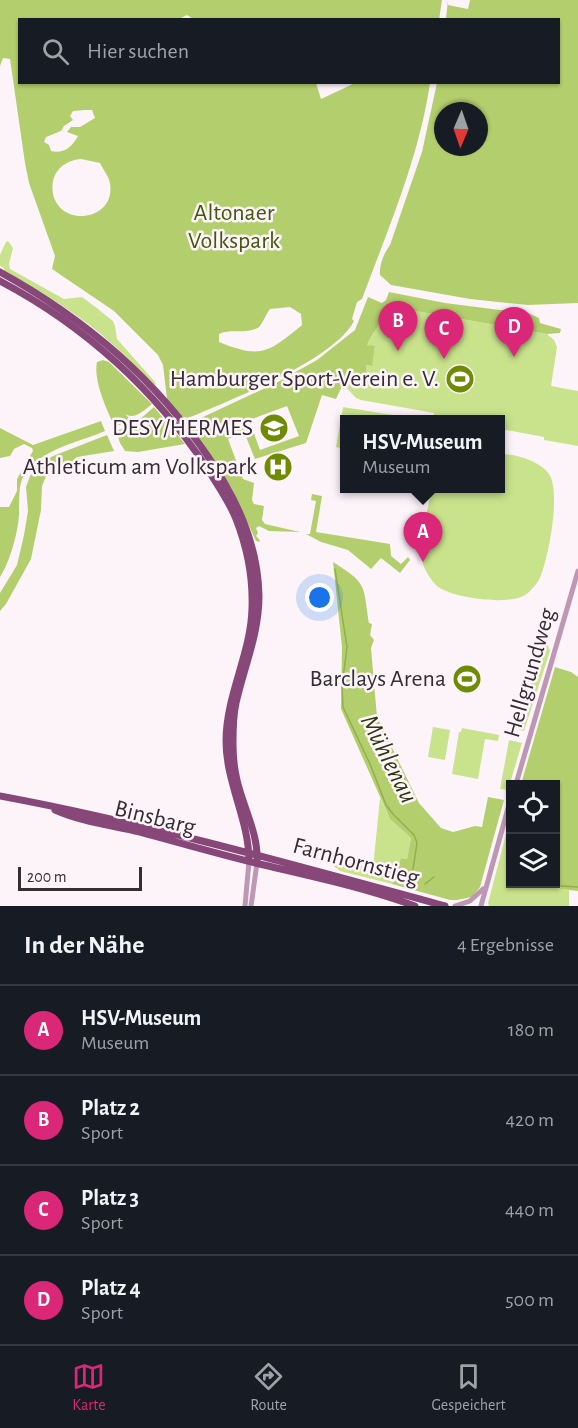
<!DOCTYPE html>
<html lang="de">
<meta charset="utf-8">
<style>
body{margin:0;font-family:"Alegreya Sans",sans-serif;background:#20242c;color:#f1f3f6}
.controls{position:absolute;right:18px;bottom:18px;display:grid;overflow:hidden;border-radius:0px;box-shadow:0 2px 4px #0004}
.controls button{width:54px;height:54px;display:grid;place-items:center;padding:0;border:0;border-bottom:2px solid #363941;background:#171b24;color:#f1f3f6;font:30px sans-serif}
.compass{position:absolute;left:434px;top:102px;width:54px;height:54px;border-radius:50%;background:#171b24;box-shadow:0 2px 4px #0004;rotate:182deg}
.scale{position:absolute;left:18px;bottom:15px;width:124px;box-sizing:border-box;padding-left:6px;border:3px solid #352d33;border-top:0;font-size:16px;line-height:21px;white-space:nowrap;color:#352d33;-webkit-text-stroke:4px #fdf4fa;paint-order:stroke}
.you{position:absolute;left:320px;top:598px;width:21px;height:21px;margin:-15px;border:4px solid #fff;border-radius:50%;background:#1a73e8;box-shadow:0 0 0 9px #1a73e833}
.badge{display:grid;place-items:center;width:39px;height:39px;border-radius:50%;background:#db2777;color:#fff;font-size:20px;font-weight:700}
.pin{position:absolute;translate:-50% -50px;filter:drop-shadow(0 2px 3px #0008)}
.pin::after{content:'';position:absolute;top:32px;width:21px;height:18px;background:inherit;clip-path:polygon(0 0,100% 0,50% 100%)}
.popup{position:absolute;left:340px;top:415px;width:165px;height:78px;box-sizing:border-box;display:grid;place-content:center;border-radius:0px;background:#171b24;filter:drop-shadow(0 2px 4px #0005);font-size:20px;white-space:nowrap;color:#9ea1a6}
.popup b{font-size:22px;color:#f1f3f6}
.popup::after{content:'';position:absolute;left:50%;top:100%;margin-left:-12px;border:12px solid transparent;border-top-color:#171b24}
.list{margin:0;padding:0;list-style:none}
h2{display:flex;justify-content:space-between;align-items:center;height:78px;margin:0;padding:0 24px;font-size:26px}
h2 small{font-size:20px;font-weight:400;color:#9ea1a6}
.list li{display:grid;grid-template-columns:39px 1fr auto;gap:18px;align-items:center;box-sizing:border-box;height:90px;padding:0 24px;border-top:2px solid #363941}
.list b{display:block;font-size:22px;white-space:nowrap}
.list p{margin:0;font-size:20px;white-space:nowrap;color:#9ea1a6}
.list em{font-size:20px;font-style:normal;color:#9ea1a6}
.icon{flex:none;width:33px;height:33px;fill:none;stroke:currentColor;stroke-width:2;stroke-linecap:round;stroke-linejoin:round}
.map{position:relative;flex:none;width:578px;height:906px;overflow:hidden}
.search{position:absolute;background:#171b24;box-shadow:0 2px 4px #0004;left:18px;right:18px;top:18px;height:66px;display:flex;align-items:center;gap:15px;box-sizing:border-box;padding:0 21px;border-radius:0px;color:#9ea1a6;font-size:22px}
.sheet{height:438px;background:#171b24}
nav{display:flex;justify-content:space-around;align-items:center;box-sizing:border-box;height:84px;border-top:2px solid #363941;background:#171b24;font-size:16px;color:#9ea1a6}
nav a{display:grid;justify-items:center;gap:3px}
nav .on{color:#db2777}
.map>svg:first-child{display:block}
.green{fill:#c9e38c}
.forest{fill:#b3cf6d;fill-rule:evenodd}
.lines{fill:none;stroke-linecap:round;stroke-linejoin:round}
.stream{stroke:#93ae4b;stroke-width:1.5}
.minor{stroke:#bd97b3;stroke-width:5}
.major{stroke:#874779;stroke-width:7}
.labels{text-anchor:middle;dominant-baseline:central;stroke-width:5;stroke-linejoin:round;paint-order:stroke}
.park-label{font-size:24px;fill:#46570f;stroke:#fdf4fa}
.poi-label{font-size:24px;fill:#352d33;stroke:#fdf4fa;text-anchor:end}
.street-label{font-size:24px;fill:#352d33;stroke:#fdf4fa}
.water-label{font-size:26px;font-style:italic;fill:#2d380f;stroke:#fdf4fa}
</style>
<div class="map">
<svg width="578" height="906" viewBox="0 0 578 906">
<rect width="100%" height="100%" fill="#fdf4fa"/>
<!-- green -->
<path class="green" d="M8 241 13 248 9 264 10 269 64 299 82 297 98 309 113 321 115 326 117 339 155 382 156 386C138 371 121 351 102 335 72 310 38 290 4 271V268L0 266V255L6 242Z
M416 311 547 334 554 340 557 347 551 386 578 391V446L544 440V437L501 429V420L449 419 434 417V413L361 400 356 398 343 384 368 377 366 365 371 366 375 347 367 345C373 333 380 325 383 312L398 314Z
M343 407 405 417V419L345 420V449L336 447Z
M501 454C517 454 540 461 549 474 561 492 549 555 541 575 539 582 533 588 528 593 512 607 454 598 438 587 432 582 425 571 423 564 418 546 428 507 432 489L501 488Z
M540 639 547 643 550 651 524 731 519 730 540 651 535 650Z
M433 727 450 730 445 760 428 757Z
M462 728 499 735 498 741 485 739 478 779 452 774 459 732H461Z
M509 740 522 743 508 790 500 789Z
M380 798 390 819 411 838 407 859 401 858 392 884 340 871 330 863V861L373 868Z
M509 823 510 884H556V871L561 889 569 890V906H489L488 903Z"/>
<!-- forest -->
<path class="forest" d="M0 0H442L439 20H195L187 15 177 20H20V82L316 83 321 99 355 83H430C419 158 388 229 362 299L357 302 352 319 354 321C334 360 234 398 193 416L187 418 181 416 167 399 163 365 158 355 114 311 52 269 55 256 29 183 25 163 10 59 3 58 0 66ZM85 110H92L95 118 80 127H71L67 132 78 136C72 147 64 154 51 151L49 145 44 142 46 137 61 131 64 126 73 120 70 116 73 111ZM81 159 100 163C103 170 109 176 110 184 116 220 61 229 53 194 52 188 52 181 55 175 60 165 70 160 81 159ZM290 307 301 314 302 325C268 353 261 359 219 342V334C230 328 248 335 259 327 263 323 266 314 270 309Z
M448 0V5L468 9 470 0H578V303L528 305 470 299 391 285 380 275C379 265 384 253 390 245L422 152 437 83 558 82V20L446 19ZM443 111H479V147H443Z
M389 292 445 303 517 312 524 311 539 318 540 323 561 329 560 333 547 334 416 311 398 314 383 312C380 326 373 332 367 345L375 346 372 366 366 365 368 382 355 381 343 384 336 399 322 395 306 443 255 459 244 432 228 439 243 479 254 483 252 500 254 504 264 506 262 520 265 524 300 532 269 531 259 526 256 528 258 533 256 536 259 539 260 542 256 541 231 487 193 431V424L203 417 276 383 317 360 355 330 368 297 382 303 386 300ZM287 406 299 436 260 450 249 420Z
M103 360 109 362 152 404C143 411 135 420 125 414L131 420 115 427C107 411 93 380 97 362Z
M154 407 185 444 138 452 125 451 120 443 116 431 130 426 140 425 139 420Z
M101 421 105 431C84 440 60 445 41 458 16 475 20 488 19 515 18 532 10 562 0 577V507H9L17 491V479L33 451 32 448 24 444 14 449 10 456 0 458V428L33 445Z
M107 435 114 451 77 457 66 467 47 474 42 486 41 510 31 559 6 604 0 611V593L17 565 24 535 28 511 26 487 30 476 39 464 53 456Z
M312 494 322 496 316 532 390 544 391 556 401 564 408 557 410 560 400 573 381 558 371 569 348 550 321 542 306 534H310L316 501 311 500Z
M333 562C368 584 363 585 369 623L372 624 370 635 374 640 371 648 377 717 419 803 441 828 453 832 475 826 482 827 488 797 504 800 480 887 472 897 457 900H450L392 884 401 858 407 859 411 838 390 819 341 709 342 647Z
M555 667 571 672 578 677V891L561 889 556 871V784H521Z"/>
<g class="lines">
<!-- stream -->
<path class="stream" d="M335 569 347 647 342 686 343 707 370 764 386 805 393 814 414 835 417 843 410 889
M425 884 434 877
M561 886 578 887"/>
<!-- minor -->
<path class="minor" d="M516 784 578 571
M245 906 249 861
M251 906 257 863
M455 906 470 901 483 889
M481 906 510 801"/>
<!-- major -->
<path class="major" d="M0 272C84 318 155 378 209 458 237 500 258 544 259 596 259 634 244 667 236 703 233 716 233 730 233 743 233 755 234 768 237 780 243 807 259 834 257 863
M0 281C84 325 155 390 207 468 217 485 229 501 236 519 247 547 253 579 252 608 251 654 226 695 226 741 226 783 249 820 249 861
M0 796C150 824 298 866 445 906
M55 810C82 822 111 825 140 832 181 843 222 855 264 865 315 877 366 888 415 906"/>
</g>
<!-- icons -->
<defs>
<g id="stadium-disc" transform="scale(1.5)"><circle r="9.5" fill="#6f8b03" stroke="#fdf4fa"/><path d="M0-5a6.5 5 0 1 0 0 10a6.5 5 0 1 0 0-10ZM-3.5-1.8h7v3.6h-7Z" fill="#fff"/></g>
<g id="university-disc" transform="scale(1.5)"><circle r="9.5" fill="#6f8b03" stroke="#fdf4fa"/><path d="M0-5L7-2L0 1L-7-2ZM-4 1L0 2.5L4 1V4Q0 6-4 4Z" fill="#fff"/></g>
<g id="hospital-disc" transform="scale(1.5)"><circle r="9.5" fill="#6f8b03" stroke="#fdf4fa"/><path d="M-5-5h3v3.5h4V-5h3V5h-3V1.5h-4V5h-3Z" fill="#fff"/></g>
</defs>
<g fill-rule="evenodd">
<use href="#stadium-disc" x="460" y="379"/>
<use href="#university-disc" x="274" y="428"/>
<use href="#hospital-disc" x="278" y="467"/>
<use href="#stadium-disc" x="467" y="679"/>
</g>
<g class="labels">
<!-- park labels -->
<g class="park-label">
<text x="234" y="213">Altonaer<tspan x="234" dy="28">Volkspark</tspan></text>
</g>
<!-- poi labels -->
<g class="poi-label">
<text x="439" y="379">Hamburger Sport-Verein e. V.</text>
<text x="253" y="428">DESY/HERMES</text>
<text x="257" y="467">Athleticum am Volkspark</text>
<text x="446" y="679">Barclays Arena</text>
</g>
<!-- street labels -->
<g class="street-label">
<text transform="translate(530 673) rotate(-74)">Hellgrundweg</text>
<text transform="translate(155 818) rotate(14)">Binsbarg</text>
<text transform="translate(356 862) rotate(15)">Farnhornstieg</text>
</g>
<!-- water labels -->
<g class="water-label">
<text transform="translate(389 759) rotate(63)">Mühlenau</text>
</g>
</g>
</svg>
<div class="controls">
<button><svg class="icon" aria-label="locate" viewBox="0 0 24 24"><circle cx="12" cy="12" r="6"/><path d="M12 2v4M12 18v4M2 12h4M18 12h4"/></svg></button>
<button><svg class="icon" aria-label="layers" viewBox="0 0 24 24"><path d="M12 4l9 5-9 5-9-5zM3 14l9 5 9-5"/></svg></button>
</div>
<svg class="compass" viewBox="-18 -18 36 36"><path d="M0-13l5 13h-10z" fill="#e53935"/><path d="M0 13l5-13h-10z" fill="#9ea1a6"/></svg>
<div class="scale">200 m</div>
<div class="you"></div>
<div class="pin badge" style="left:423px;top:562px">A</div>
<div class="popup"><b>HSV-Museum</b>Museum</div>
<div class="pin badge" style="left:398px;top:351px">B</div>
<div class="pin badge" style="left:444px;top:359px">C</div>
<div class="pin badge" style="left:514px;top:357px">D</div>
<div class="search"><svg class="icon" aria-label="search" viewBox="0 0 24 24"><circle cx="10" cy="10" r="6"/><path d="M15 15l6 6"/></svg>Hier suchen</div>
</div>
<section class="sheet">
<h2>In der Nähe<small>4 Ergebnisse</small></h2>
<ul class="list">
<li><span class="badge">A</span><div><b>HSV-Museum</b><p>Museum</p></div><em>180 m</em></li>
<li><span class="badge">B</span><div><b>Platz 2</b><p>Sport</p></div><em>420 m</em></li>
<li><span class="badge">C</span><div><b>Platz 3</b><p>Sport</p></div><em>440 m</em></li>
<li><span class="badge">D</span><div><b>Platz 4</b><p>Sport</p></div><em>500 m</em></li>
</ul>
</section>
<nav>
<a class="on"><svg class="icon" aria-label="map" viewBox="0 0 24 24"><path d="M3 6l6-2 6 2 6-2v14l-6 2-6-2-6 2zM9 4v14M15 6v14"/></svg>Karte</a>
<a><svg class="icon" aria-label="directions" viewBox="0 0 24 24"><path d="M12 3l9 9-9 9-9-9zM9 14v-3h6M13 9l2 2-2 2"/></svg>Route</a>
<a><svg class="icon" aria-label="saved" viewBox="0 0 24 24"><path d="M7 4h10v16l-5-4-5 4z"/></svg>Gespeichert</a>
</nav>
